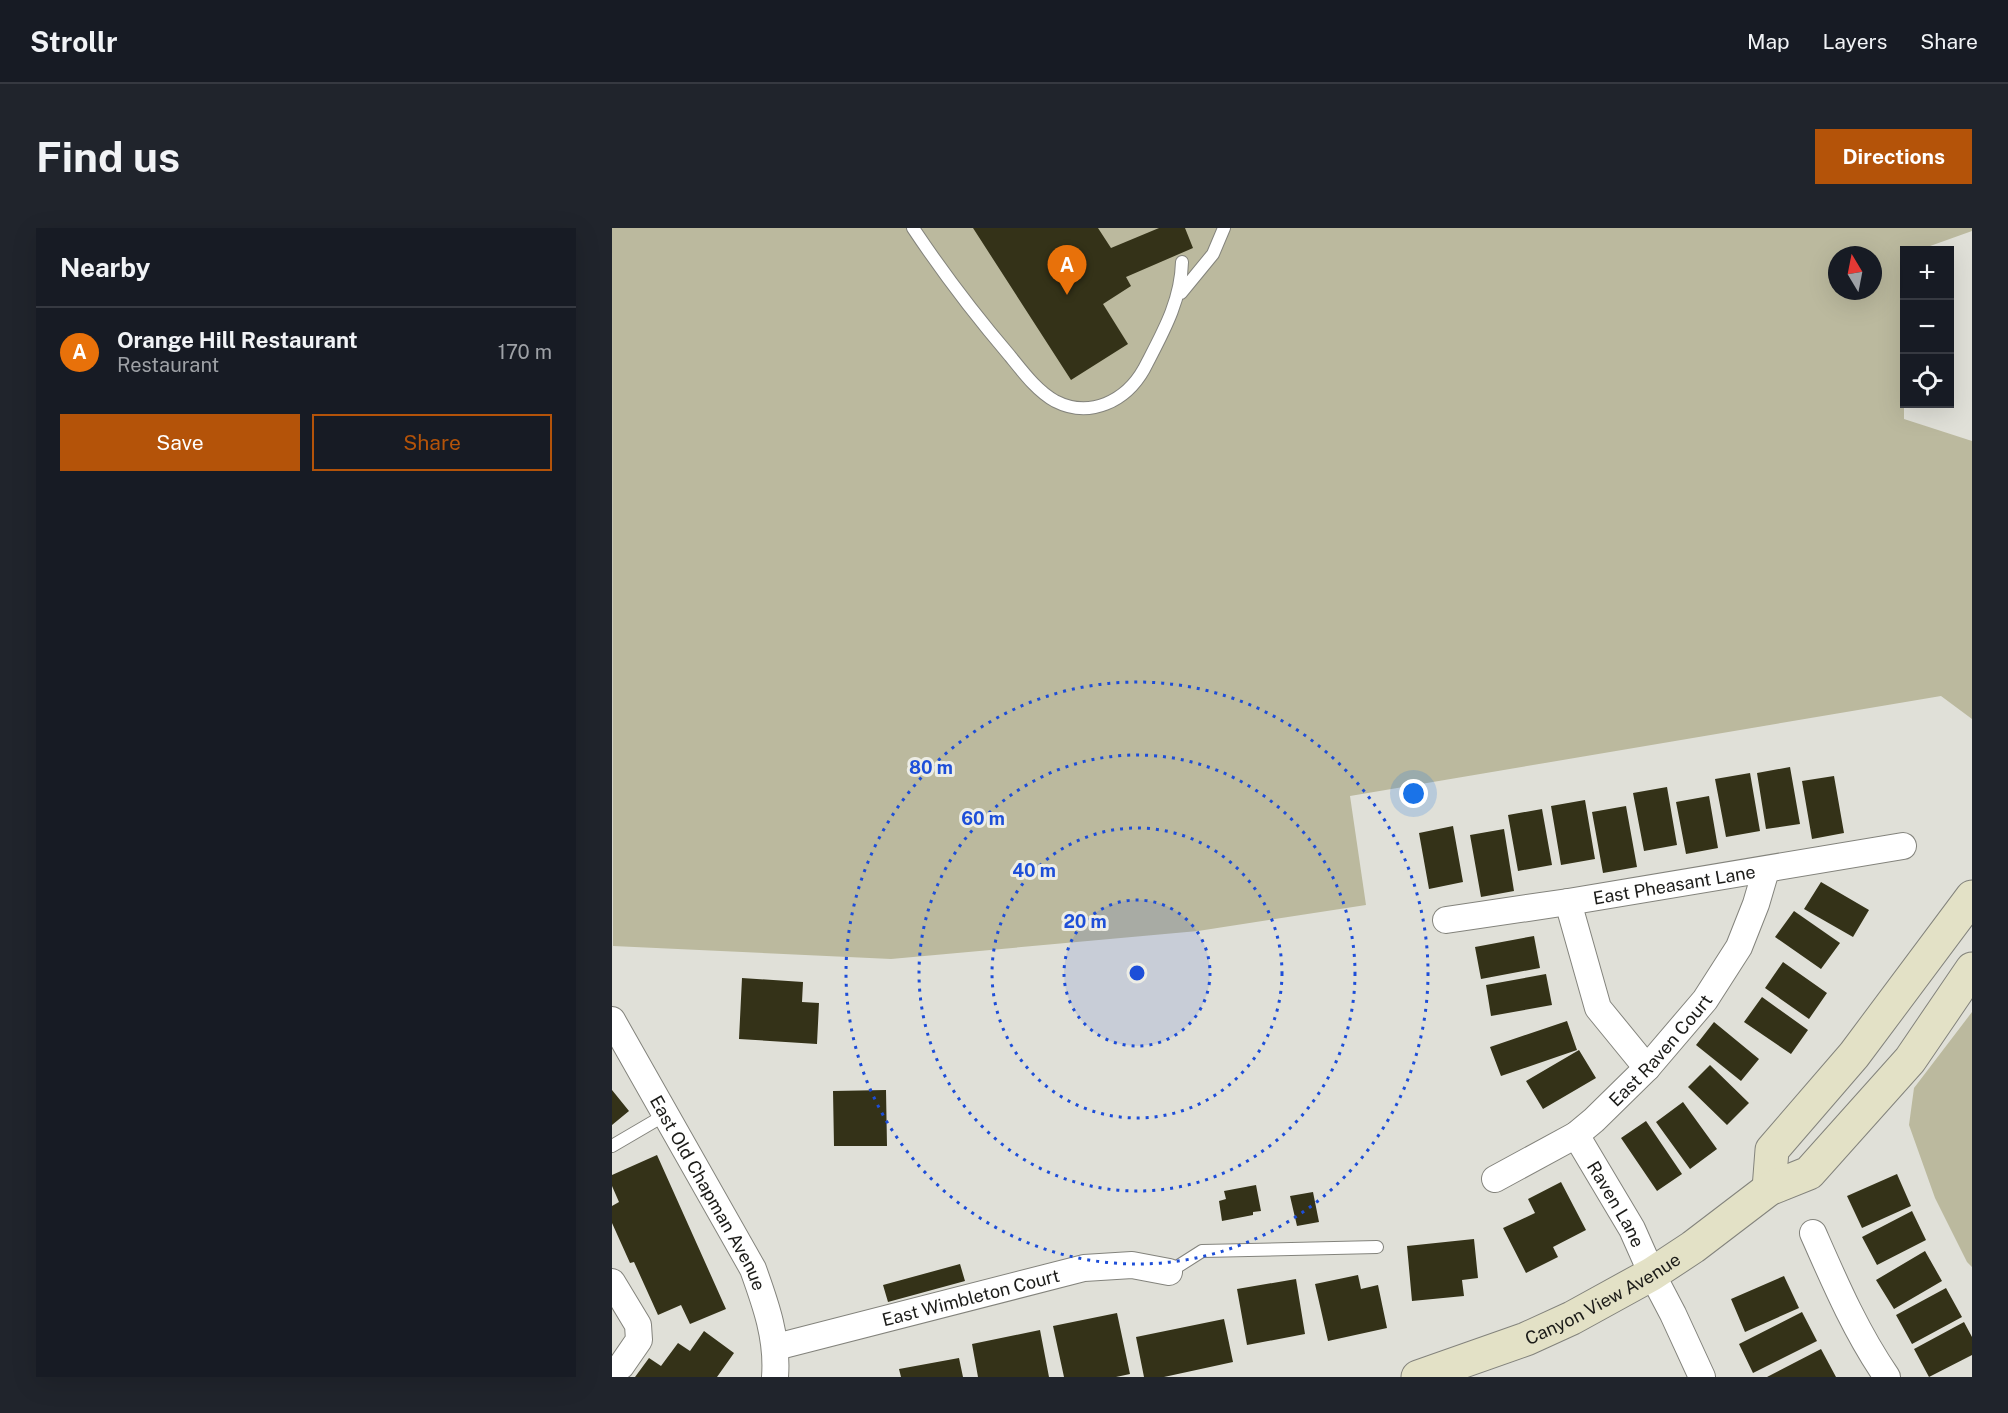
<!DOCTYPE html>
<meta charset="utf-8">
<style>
body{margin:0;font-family:"Public Sans",sans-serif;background:#20242c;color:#f1f3f6}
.controls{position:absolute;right:18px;top:18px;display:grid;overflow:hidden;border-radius:0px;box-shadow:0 6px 24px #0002}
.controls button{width:54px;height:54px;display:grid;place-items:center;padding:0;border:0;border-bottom:2px solid #363941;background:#171b24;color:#f1f3f6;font:30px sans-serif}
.compass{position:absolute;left:1216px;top:18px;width:54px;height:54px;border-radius:50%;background:#171b24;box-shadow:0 6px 24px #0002;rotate:350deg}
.you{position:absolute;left:802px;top:566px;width:21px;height:21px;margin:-15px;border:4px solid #fff;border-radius:50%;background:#1a73e8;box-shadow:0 0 0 9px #1a73e833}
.badge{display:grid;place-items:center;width:39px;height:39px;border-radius:50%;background:#b45309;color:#fff;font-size:20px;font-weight:700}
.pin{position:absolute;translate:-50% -50px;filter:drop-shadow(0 2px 3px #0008)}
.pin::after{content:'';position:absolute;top:32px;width:21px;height:18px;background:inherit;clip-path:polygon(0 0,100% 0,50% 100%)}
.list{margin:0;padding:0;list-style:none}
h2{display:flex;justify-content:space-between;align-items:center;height:78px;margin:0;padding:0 24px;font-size:26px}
h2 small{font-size:20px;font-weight:400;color:#9ea1a6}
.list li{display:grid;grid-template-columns:39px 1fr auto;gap:18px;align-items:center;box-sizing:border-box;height:90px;padding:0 24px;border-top:2px solid #363941}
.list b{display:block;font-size:22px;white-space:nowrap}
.list p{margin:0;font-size:20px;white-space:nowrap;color:#9ea1a6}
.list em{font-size:20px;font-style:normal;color:#9ea1a6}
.actions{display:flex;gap:12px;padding:18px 24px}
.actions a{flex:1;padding:14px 0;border:2px solid #b45309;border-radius:0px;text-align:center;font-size:21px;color:#b45309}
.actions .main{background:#b45309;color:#fff}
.icon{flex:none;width:33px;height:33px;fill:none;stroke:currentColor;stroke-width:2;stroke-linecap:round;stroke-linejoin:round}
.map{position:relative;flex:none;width:1360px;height:1149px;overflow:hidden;border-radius:0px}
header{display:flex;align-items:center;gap:36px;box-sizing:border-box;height:84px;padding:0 30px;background:#171b24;border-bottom:2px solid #363941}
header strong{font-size:28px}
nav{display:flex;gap:33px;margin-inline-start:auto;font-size:21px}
.intro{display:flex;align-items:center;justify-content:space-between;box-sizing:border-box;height:144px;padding:0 36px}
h1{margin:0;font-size:42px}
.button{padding:15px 27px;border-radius:0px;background:#b45309;color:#fff;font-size:21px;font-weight:700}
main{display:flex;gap:36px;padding:0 36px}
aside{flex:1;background:#171b24;border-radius:0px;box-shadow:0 6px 24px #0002}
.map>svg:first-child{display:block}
.green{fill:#bbb99e;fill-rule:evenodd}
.building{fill:#343218}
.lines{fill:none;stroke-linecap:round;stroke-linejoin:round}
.lane-casing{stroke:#83837c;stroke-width:14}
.street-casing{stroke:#83837c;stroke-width:28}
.secondary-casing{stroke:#83837c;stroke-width:35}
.lane{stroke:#fff;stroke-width:12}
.street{stroke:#fff;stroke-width:26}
.secondary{stroke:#e3e1c6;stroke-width:33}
.ring{fill:none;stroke:#1d4ed8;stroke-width:3;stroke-dasharray:3 6}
.labels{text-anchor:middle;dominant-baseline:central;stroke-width:6;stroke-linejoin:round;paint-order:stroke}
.street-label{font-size:18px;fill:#1b1b18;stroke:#edede5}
.centre{fill:#1d4ed8;stroke:#edede5;stroke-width:3}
.ring-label{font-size:18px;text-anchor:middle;font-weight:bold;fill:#1d4ed8;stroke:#edede5;stroke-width:6;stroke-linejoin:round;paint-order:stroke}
</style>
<header>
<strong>Strollr</strong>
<nav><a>Map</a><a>Layers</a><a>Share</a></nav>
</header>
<div class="intro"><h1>Find us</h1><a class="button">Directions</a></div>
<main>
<aside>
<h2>Nearby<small></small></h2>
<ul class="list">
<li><span class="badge" style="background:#e8710a">A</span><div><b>Orange Hill Restaurant</b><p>Restaurant</p></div><em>170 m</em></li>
</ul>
<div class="actions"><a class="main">Save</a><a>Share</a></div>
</aside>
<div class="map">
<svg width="1360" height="1149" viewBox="0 0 1360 1149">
<rect width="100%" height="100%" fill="#e0e0d8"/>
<!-- green -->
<path class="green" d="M0 0H1360V3L1307 22H1292V191L1360 213V491L1329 468 738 568 754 677 586 703 279 731 1 718ZM1225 27H1261V63H1225Z
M1360 784V1039L1355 1034 1323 970 1297 897 1302 860Z"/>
<!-- building -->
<path class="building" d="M361 0H486L499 20 547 0H573L581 20 514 49 519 58 491 76 516 116 459 152Z
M1178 539 1188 596 1154 601 1145 545Z
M1138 545 1148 603 1114 609 1103 551Z
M1222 548 1232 605 1200 611 1190 553Z
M1055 559 1065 617 1032 623 1021 565Z
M1097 568 1106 620 1074 626 1064 574Z
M973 572 983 631 949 637 939 578Z
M1014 578 1025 639 991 645 980 584Z
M930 581 940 637 906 643 896 587Z
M841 598 851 654 817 661 807 605Z
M892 601 902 663 869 669 858 607Z
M1209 654 1257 682 1241 709 1192 681Z
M1182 683 1228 715 1209 741 1163 709Z
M922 708 928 740 869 751 863 719Z
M1171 734 1215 765 1197 791 1153 760Z
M934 746 940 777 879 788 874 757Z
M130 750 191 754 190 774 207 775 205 816 127 811Z
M1150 769 1196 802 1179 826 1132 794Z
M955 793 965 822 889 848 878 819Z
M1102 794 1147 831 1129 853 1084 817Z
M967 822 984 850 931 881 914 853Z
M1098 837 1137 875 1115 897 1076 859Z
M0 862 17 883 0 897Z
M274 862 275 918H222L221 863Z
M1071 874 1105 921 1078 941 1044 894Z
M1034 893 1070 946 1045 963 1009 910Z
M45 927 114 1081 78 1096 69 1077 46 1087 22 1034 18 1035 0 995V978L7 974 0 958V947Z
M1285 946 1299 978 1250 1000 1235 968Z
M949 954 974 1002 941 1019 946 1029 914 1045 891 1000 923 985 916 971Z
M644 957 649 983 641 984V987L610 993 607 973 614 971 612 963Z
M701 964 707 994 685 998 678 968Z
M1300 983 1314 1012 1265 1037 1250 1009Z
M862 1011 866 1050 850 1052 852 1068 800 1073 795 1018Z
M1313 1023 1330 1053 1282 1081 1264 1052Z
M348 1036 353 1053 276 1074 271 1057Z
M746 1047 749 1061 766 1057 775 1100 716 1113 703 1056Z
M1172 1048 1187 1080 1133 1104 1119 1071Z
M684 1051 693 1106 635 1117 625 1061Z
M1334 1060 1350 1089 1300 1116 1284 1087Z
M1190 1084 1205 1113 1141 1145 1127 1116Z
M505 1085 518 1146 504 1149H452L441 1098Z
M612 1091 621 1134 552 1149H532L524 1109Z
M1352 1094 1360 1109V1127L1317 1149 1302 1121Z
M428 1102 437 1149H366L360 1116Z
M92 1103 122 1125 105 1149H23L37 1130 49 1138 66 1115 78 1123Z
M1209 1121 1224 1149H1155Z
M347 1130 351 1149H289L287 1141Z"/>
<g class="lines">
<!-- lane casing -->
<g class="lane-casing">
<path id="lane" d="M301 0C331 45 363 87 398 128 411 144 425 163 443 173 478 191 514 173 532 141 550 106 569 74 570 34
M569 65 601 26 612 0
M0 918 53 887
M557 1044 590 1023 765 1019"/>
</g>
<!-- street casing -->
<g class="street-casing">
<g id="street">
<path d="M956 674 986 780 1035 840"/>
<path id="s1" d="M834 692 956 674 1291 618"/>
<path id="s2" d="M0 792 141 1041C154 1077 166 1111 163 1149"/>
<path id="s3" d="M964 907 1020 1001 1040 1046 1061 1086 1090 1149"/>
<path id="s4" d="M883 951 964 907 982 892 1035 840 1093 772 1127 719 1144 676 1154 642"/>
<path d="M1201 1005C1223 1055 1244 1104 1275 1149"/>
<path d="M0 1054 26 1097 27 1112 9 1138 0 1144"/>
<path id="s5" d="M164 1119 472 1040 520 1037 557 1044"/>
</g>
</g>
<!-- secondary casing -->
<g class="secondary-casing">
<g id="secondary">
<path d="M1157 961 1160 922 1242 827 1360 669"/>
<path id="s6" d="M806 1149 914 1111 960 1090 1040 1046 1081 1019 1157 961 1197 945 1298 832 1360 741"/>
</g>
</g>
<!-- lane -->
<use href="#lane" class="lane"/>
<!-- street -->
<use href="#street" class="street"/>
<!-- secondary -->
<use href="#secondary" class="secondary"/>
</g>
<!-- distance rings -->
<circle cx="525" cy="745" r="73" fill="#1d4ed8" fill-opacity=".12"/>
<g class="ring">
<circle cx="525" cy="745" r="73"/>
<circle cx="525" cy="745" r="145"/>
<circle cx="525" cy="745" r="218"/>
<circle cx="525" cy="745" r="291"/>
</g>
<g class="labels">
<!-- street labels -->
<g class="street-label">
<text stroke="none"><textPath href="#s1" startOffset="231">East Pheasant Lane</textPath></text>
<text stroke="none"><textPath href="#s4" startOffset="212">East Raven Court</textPath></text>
<text stroke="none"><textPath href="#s2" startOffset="198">East Old Chapman Avenue</textPath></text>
<text stroke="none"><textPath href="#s3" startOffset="80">Raven Lane</textPath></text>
<text stroke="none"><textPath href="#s5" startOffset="201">East Wimbleton Court</textPath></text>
<text stroke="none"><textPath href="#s6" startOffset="201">Canyon View Avenue</textPath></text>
</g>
</g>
<circle cx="525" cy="745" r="9" class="centre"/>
<g class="ring-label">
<text x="319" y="546">80 m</text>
<text x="371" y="597">60 m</text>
<text x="422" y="649">40 m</text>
<text x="473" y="700">20 m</text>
</g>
</svg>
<div class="controls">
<button>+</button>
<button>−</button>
<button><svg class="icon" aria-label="locate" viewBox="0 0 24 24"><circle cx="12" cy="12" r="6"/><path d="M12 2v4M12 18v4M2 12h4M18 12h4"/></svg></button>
</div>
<svg class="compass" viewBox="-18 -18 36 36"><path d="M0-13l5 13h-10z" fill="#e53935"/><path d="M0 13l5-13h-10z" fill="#9ea1a6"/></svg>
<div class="you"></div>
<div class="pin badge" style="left:455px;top:67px;background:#e8710a">A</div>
</div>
</main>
